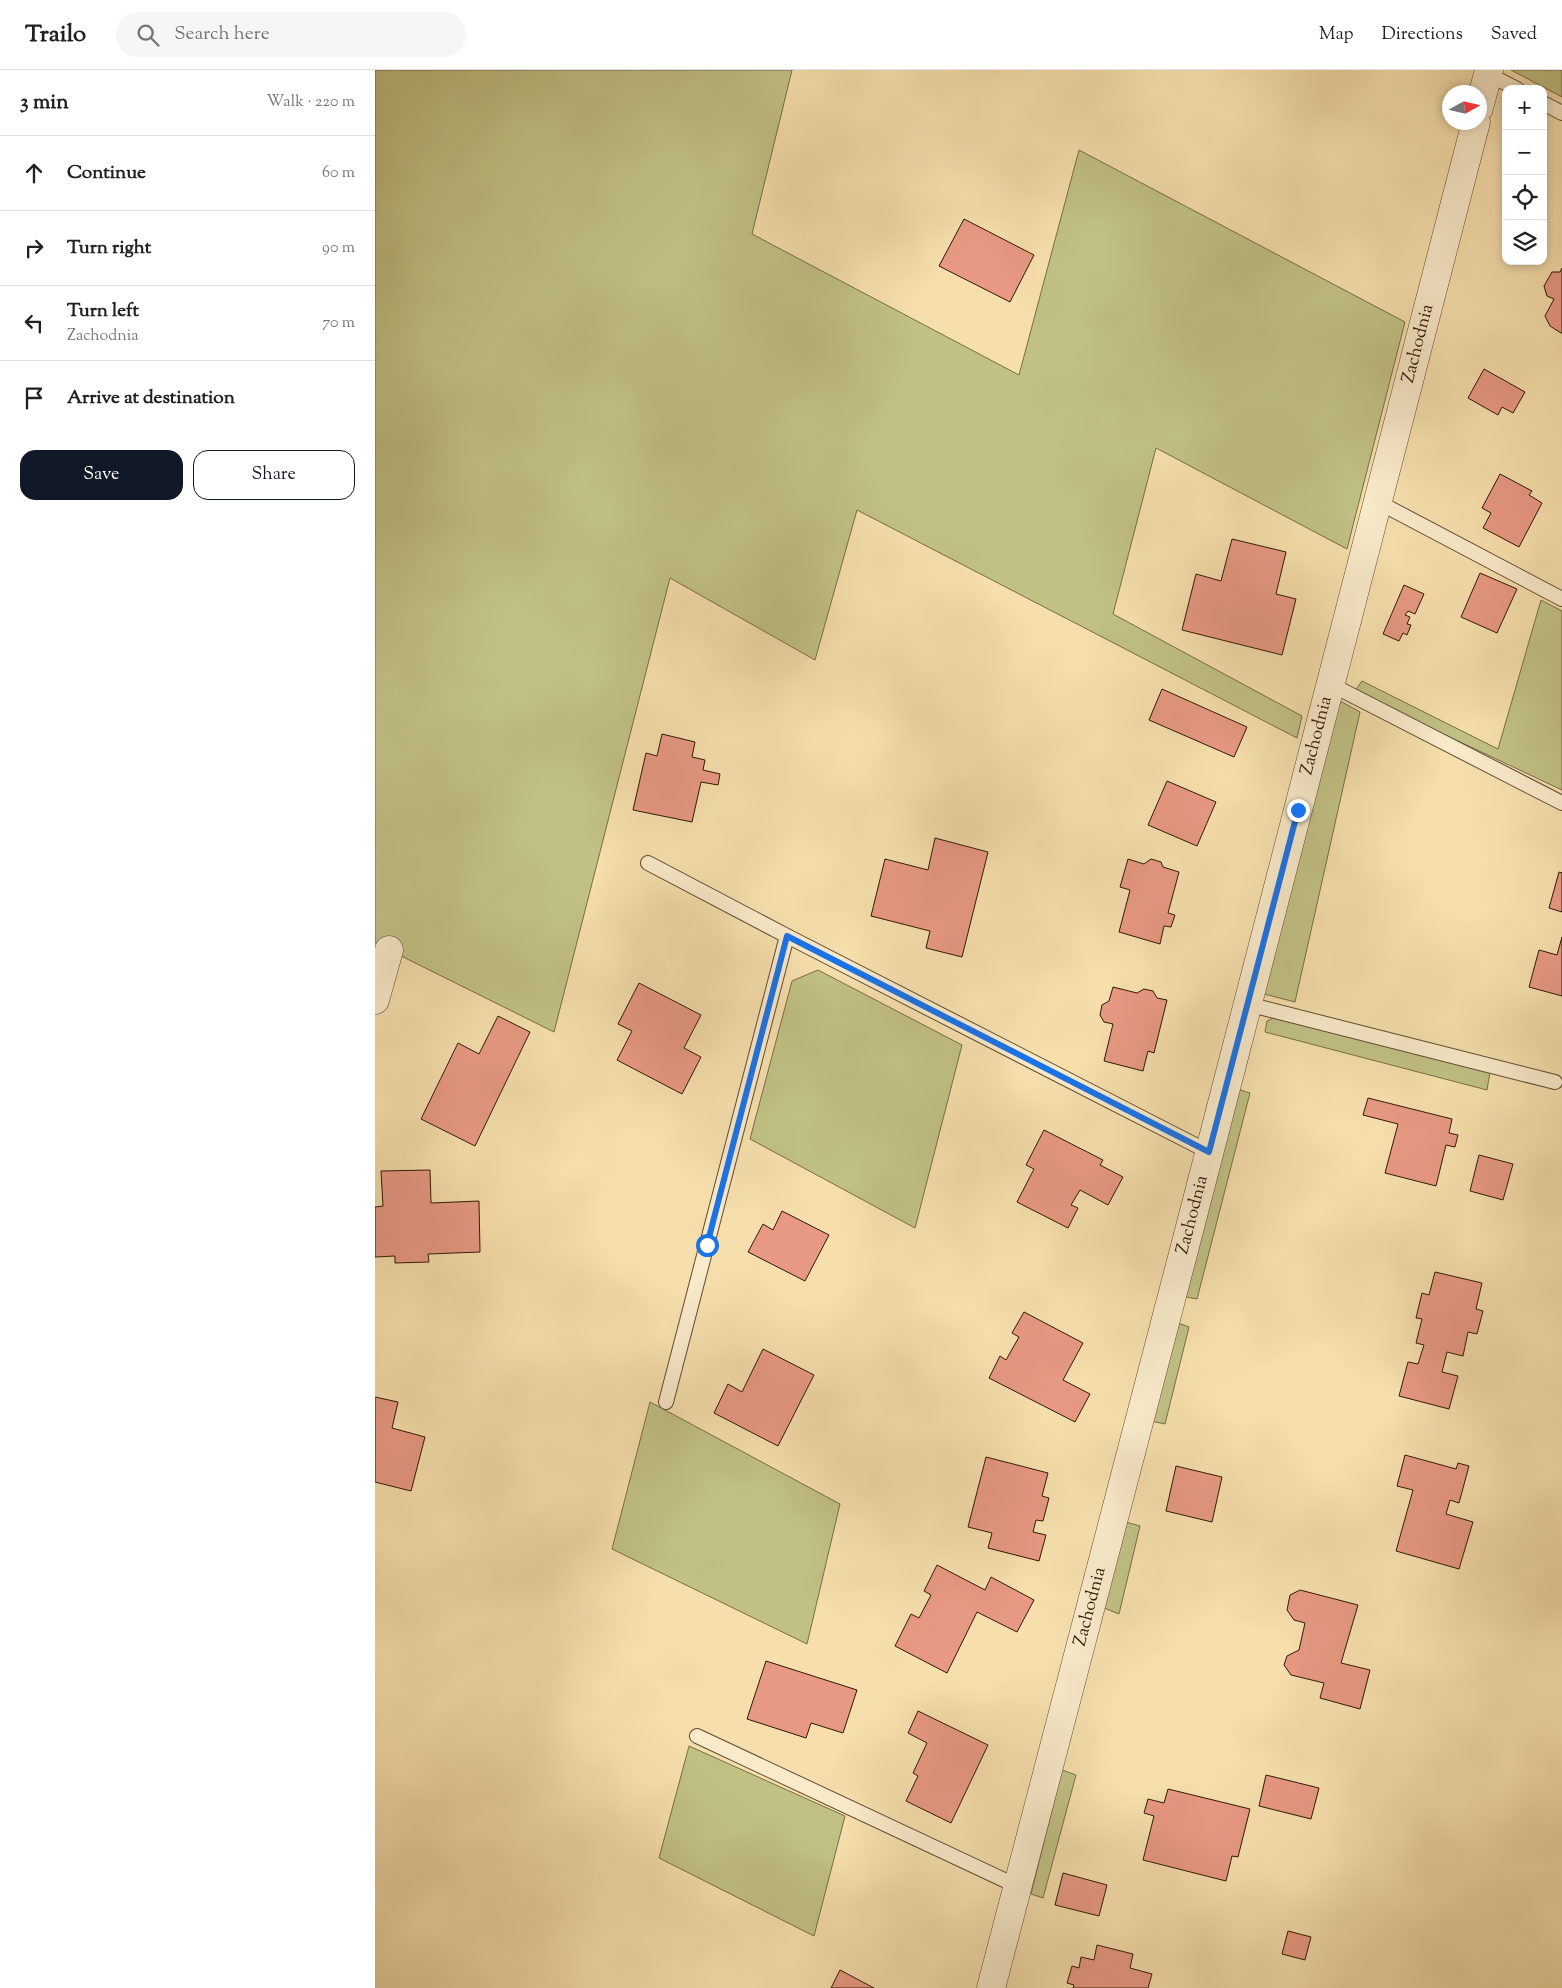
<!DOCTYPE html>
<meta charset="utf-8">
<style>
body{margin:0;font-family:"Sorts Mill Goudy",serif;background:#f6f6f6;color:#202124}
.controls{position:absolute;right:15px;top:15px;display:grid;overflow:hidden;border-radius:10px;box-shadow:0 2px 8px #0003}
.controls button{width:45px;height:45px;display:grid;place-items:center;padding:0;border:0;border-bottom:1px solid #e0e0e0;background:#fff;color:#202124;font:25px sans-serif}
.compass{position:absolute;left:1067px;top:15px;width:45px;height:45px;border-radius:50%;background:#fff;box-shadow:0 2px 8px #0003;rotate:82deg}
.stop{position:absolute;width:15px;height:15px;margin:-11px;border:4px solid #1a73e8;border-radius:50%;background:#fff}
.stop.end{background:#1a73e8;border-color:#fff;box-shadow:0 1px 5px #0008}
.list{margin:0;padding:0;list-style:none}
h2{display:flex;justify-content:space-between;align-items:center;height:65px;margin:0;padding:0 20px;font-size:21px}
h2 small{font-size:16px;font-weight:400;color:#757577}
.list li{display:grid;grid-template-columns:32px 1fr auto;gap:15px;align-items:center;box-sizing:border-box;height:75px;padding:0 20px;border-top:1px solid #e0e0e0}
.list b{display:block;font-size:19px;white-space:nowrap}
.list p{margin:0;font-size:16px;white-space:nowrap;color:#757577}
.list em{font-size:16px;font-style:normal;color:#757577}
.actions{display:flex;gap:10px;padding:15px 20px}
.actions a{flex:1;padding:11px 0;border:1px solid #111827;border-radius:15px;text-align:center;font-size:18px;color:#111827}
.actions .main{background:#111827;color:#fff}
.icon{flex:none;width:28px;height:28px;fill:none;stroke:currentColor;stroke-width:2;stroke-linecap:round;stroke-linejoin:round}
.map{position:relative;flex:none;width:1187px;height:1918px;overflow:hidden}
header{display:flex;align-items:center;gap:30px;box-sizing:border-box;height:70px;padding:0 25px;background:#fff;border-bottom:1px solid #e0e0e0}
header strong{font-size:24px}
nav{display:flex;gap:28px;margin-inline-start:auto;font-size:18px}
.search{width:350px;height:45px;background:#f6f6f6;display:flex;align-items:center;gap:12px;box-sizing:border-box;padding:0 18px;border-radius:28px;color:#757577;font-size:19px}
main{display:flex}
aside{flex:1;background:#fff}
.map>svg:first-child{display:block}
.green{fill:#c1c186;stroke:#786c45}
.building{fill:#e89983;stroke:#2e1804}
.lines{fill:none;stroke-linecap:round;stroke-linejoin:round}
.service-casing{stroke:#604a2e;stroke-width:16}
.minor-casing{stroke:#604a2e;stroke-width:29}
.service{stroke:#f9eaca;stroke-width:14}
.minor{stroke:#f9eaca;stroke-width:28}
.route{stroke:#1a73e8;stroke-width:6}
.labels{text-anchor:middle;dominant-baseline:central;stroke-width:4;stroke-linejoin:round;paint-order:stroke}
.street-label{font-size:18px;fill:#2e1804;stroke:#f9eaca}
</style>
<header>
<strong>Trailo</strong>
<div class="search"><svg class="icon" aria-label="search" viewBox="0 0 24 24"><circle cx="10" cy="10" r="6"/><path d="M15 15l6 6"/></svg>Search here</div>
<nav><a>Map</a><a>Directions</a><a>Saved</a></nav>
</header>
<main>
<aside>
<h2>3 min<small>Walk · 220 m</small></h2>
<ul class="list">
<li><svg class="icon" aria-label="ahead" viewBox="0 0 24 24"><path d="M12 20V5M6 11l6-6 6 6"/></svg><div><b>Continue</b></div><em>60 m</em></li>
<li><svg class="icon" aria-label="right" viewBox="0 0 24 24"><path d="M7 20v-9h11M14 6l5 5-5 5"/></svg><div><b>Turn right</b></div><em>90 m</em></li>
<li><svg class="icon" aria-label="left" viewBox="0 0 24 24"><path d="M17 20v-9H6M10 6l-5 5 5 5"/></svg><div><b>Turn left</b><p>Zachodnia</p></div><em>70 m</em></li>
<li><svg class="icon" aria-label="arrive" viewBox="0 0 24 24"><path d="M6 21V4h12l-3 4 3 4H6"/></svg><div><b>Arrive at destination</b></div></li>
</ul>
<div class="actions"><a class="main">Save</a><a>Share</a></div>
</aside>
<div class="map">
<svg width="1187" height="1918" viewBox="0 0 1187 1918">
<rect width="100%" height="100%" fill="#f6dfad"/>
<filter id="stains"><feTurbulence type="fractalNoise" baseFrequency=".004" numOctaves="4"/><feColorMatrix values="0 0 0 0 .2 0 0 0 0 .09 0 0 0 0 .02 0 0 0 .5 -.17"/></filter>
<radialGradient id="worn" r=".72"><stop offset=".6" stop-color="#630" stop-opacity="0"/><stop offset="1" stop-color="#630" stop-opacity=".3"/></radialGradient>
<!-- green -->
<path class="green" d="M0 0H417L377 164 644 305 704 80 1030 252 972 479 781 378 738 544 927 646 922 668 482 440 440 590 295 508 179 962 0 873Z
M1136 0H1187V27Z
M1166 530 1187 541V720L979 622 987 611 1123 679Z
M965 631 985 642 920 932 889 924Z
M443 900 587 975 540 1158 375 1069 417 911Z
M900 947 1115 1002 1112 1020 890 962 892 951Z
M862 1019 875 1023 822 1229 811 1227Z
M803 1253 814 1257 790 1354 776 1351Z
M275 1332 465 1434 432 1574 237 1479Z
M751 1452 765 1456 744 1544 729 1538Z
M314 1676 470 1746 439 1866 284 1788Z
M687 1700 701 1705 668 1828 656 1824Z"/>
<!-- building -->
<path class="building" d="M589 149 659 185 635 232 564 196Z
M1187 198V263H1186L1175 256 1170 246 1179 229 1172 226 1169 216 1177 202H1185Z
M1109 299 1150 322 1138 343 1127 337 1123 345 1093 328Z
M1125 404 1157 421 1154 425 1167 433 1144 477 1108 458 1116 443 1107 438Z
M857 469 911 482 901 524 921 529 907 585 807 560 821 504 846 511Z
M1105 503 1142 519 1122 563 1086 547Z
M1029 515 1049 524 1040 544 1033 541 1030 545 1035 547 1032 554 1036 555 1032 565 1028 563 1024 571 1008 564Z
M787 619 872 657 859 687 774 650Z
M287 664 320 672 317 687 330 690 328 700 345 704 343 715 326 712 317 752 258 740 271 683 282 686Z
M792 711 841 732 822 776 773 755Z
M560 768 613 782 587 887 551 878 555 861 496 846 510 789 553 800Z
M753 789 769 794 776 789 786 792 788 797 804 802 793 843 800 845 796 857 789 856 785 874 744 862 755 820 745 817Z
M1184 802 1187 803V842L1174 838Z
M1187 867V926L1154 917 1164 880 1182 885Z
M264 913 326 945 309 978 326 987 307 1024 242 990 257 961 243 954Z
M738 917 762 923 769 919 778 921 782 928 792 930 779 983 773 981 768 1001 729 991 738 954 729 952 725 945 727 935 734 931Z
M123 946 155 962 100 1076 46 1049 83 973 104 984Z
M993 1028 1077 1049 1074 1063 1083 1065 1080 1077 1071 1075 1061 1116 1010 1103 1023 1054 988 1045Z
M669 1060 728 1090 725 1095 748 1107 733 1135 705 1120 696 1135 703 1138 693 1158 642 1132 659 1099 651 1095Z
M1104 1085 1138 1094 1128 1130 1095 1121Z
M55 1100 56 1133 104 1131 105 1182 53 1184 54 1192 20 1193V1186L0 1187V1137L8 1136 6 1101Z
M407 1141 454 1165 430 1211 373 1182 388 1154 398 1160Z
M1060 1202 1107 1213 1101 1239 1108 1241 1102 1264 1093 1262 1088 1286 1072 1282 1067 1302 1083 1306 1074 1339 1024 1326 1033 1292 1043 1294 1049 1275 1041 1273 1047 1249 1041 1248 1047 1223 1054 1225Z
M649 1242 708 1273 688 1310 715 1324 700 1352 614 1308 625 1286 631 1290 644 1267 637 1263Z
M388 1279 439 1305 403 1376 339 1343 353 1314 367 1322Z
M0 1327 23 1332 17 1358 50 1367 36 1421 0 1412Z
M1030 1385 1081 1399 1083 1393 1094 1396 1084 1433 1075 1430 1071 1444 1098 1452 1084 1499 1021 1481 1038 1420 1022 1416Z
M611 1387 673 1403 667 1426 674 1428 668 1451 661 1450 658 1462 671 1465 664 1491 613 1478 617 1463 593 1457Z
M801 1396 847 1407 837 1452 791 1441Z
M562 1495 610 1520 616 1507 659 1530 642 1562 602 1542 572 1603 520 1576 536 1544 544 1548 556 1525 549 1521Z
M925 1520 983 1535 966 1593 995 1600 985 1639 945 1628 949 1613 916 1605 909 1595 912 1586 924 1580 930 1553 919 1550 912 1540 915 1525Z
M391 1591 482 1620 468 1663 436 1653 431 1668 372 1649Z
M543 1641 613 1675 576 1753 531 1731 543 1706 538 1703 552 1673 533 1663Z
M891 1705 944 1718 936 1749 884 1736Z
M793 1719 875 1739 863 1787 857 1786 851 1811 768 1790 779 1746 769 1743 773 1729 789 1733Z
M688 1803 732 1815 724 1846 680 1835Z
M913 1861 936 1867 930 1890 907 1884Z
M722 1875 758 1884 755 1898 777 1904 773 1918H698L699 1915 692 1913 697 1896 704 1898 706 1887 719 1890Z
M465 1900 499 1918H456Z"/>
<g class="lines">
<!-- service casing -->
<g class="service-casing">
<path id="service" d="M1113 4 1142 19
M1168 33 1187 43
M1003 432 1187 529
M955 614 1187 733
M273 793 412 866
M872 934 1180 1012
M291 1332 412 866 834 1082
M322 1666 642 1816"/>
</g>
<!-- minor casing -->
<g class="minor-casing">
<g id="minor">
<path d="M1104 38 1114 0"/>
<path d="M0 930 14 880"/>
<path id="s1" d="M616 1918 814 1161 1101 52"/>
</g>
</g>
<!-- service -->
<use href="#service" class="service"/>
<!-- minor -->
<use href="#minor" class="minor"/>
</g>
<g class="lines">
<!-- route -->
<path class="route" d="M332 1175 412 866 834 1082 923 740"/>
</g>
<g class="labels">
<!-- street labels -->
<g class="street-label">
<text stroke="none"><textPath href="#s1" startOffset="1699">Zachodnia</textPath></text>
<text stroke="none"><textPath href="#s1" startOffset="1294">Zachodnia</textPath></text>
<text stroke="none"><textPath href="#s1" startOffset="799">Zachodnia</textPath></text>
<text stroke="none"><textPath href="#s1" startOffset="394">Zachodnia</textPath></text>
</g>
</g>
<rect width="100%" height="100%" filter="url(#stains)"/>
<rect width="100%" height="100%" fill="url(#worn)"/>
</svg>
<div class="controls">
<button>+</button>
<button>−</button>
<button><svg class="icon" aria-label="locate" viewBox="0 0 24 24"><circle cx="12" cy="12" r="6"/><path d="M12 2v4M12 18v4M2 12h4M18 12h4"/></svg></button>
<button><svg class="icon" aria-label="layers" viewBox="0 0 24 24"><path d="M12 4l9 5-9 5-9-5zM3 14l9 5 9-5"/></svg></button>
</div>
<svg class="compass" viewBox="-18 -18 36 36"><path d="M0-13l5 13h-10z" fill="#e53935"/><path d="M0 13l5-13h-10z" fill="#757577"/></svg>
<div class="stop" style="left:332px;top:1175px"></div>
<div class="stop end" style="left:923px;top:740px"></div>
</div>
</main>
